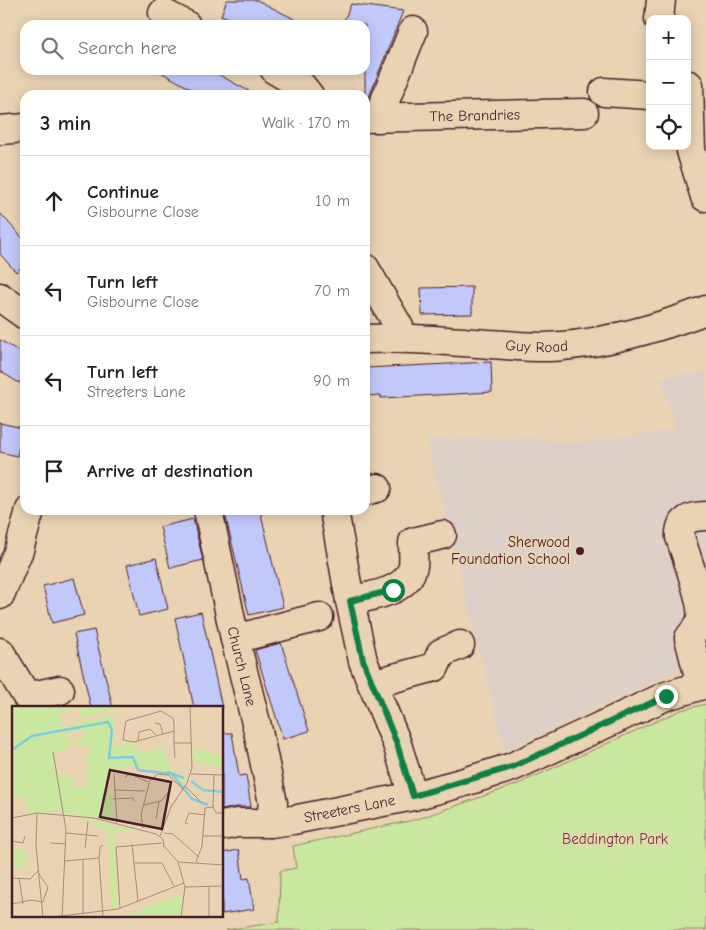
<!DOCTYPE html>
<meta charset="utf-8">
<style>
body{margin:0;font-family:"Comic Neue",sans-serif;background:#f6f6f6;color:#202124}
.controls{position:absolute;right:15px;top:15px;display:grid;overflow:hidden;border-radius:10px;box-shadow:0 2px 12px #0003}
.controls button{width:45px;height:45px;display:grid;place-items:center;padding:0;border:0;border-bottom:1px solid #e0e0e0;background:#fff;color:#202124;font:25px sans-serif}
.stop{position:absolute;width:15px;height:15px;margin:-11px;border:4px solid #0b8043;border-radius:50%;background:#fff}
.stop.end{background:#0b8043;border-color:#fff;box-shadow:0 1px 5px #0008}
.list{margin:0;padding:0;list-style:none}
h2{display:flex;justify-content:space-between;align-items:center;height:65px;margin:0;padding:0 20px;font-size:21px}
h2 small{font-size:16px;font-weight:400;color:#757577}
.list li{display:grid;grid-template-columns:32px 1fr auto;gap:15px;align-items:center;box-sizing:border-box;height:90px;padding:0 20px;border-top:1px solid #e0e0e0}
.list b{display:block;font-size:19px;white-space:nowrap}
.list p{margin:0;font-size:16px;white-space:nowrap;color:#757577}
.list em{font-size:16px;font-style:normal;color:#757577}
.icon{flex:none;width:28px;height:28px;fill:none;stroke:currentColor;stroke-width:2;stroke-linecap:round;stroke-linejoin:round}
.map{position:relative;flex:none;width:706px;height:930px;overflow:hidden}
.search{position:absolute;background:#fff;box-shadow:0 2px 12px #0003;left:20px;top:20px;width:350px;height:55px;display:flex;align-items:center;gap:12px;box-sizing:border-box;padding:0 18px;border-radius:15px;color:#757577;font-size:19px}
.panel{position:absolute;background:#fff;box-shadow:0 2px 12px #0003;left:20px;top:90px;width:350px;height:425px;border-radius:15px}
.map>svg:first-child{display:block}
.built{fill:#ddd0c8}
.green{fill:#c9e79f;stroke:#8a8365}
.building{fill:#c1c9fb;stroke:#4a1f2b}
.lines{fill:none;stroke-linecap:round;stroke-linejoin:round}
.minor-casing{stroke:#4a1f2b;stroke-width:31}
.minor{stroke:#e9d3b2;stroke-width:28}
.route{stroke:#0b8043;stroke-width:6}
.poi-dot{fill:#4a1f2b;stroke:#e9d3b2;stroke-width:2}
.labels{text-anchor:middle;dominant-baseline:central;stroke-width:4;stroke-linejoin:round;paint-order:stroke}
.street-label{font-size:15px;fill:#4a1f2b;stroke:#e9d3b2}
.poi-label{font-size:15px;fill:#4a1f2b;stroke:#e9d3b2;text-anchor:end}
.park-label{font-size:15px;fill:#5d3d3c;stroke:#e9d3b2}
.inset-river{fill:none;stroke:#7fccdd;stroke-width:2.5}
.inset-road{fill:none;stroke:#a98b7c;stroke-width:1}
.view{fill:#4a1f2b;fill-opacity:0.15;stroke:#4a1f2b;stroke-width:2.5}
.inset-edge{fill:none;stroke:#4a1f2b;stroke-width:2.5}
</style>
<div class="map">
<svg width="706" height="930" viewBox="0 0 706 930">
<rect width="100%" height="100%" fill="#e9d3b2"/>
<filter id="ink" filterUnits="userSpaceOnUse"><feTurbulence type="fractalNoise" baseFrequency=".02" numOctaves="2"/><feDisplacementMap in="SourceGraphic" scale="10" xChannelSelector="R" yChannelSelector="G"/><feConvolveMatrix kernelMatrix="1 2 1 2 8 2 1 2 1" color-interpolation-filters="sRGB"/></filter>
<g filter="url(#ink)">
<!-- built -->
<path class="built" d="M706 371V658L698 661 505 751 426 439 538 438 564 443 585 442 676 429 660 378Z"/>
<!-- green -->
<path class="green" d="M706 704V930H226L279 922 280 871 296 868 293 846 418 819 518 784 681 710Z"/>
<!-- building -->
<path class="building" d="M227 0H257L306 25H246L221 15Z
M351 4 403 11 367 102H365V25H342Z
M157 70H210L256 95H202Z
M0 213 25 241V264L16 272 0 254Z
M472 287V314L422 315 421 288Z
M0 340 25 355V373L19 383 0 371Z
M491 362 492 392 381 398V395L365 396V368Z
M0 423 23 428 17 456 0 452Z
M224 510H260L283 607 249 615Z
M193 519 203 560 170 568 160 527Z
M156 558 168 609 139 616 127 565Z
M74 578 84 615 52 623 43 586Z
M201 612 206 634 222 708H194L175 618Z
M94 630 113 708H91L74 634Z
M281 643 309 731 283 739 255 650Z
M222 733H232L239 776 246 775 251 807H237L222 810Z
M239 850 243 879 249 878 254 909 222 914V853Z"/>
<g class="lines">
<!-- minor casing -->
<g class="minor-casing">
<g id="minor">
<path d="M163 13 186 25"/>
<path d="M659 19 661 0"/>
<path d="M275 70 301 85 309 95"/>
<path d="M689 85 691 151 705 197"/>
<path d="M604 92 650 95"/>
<path id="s1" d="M365 118 584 113"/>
<path d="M378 118 413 31"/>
<path d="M0 130 25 128"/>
<path d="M365 268 399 327 403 338"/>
<path d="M0 297 25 315"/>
<path id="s2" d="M365 339C407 337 448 341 490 344 514 345 538 349 562 346 611 342 661 327 706 310"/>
<path d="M365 491 377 488"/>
<path id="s3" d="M208 510 235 639 258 731 273 803 270 823"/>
<path d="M334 510 350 601 363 661 397 744 413 796"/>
<path d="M0 595 19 550 30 510"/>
<path d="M350 601C372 595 407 593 413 566 414 559 413 550 413 542L442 535"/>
<path d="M235 639 319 617"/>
<path d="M0 652 27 697 60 690"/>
<path d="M372 684 435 667 441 653 460 645"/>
<path d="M701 685 689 638C693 632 700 626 701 618 704 604 685 553 680 537 679 520 691 516 706 516"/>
<path id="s4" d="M222 826 237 823H270L293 820 413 796 461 783 512 767 666 696 706 684"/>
</g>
</g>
<!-- minor -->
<use href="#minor" class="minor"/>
</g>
</g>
<g class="lines" filter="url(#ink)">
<!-- route -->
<path class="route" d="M393 590 350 601 363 660 397 744 413 796 512 767 666 696"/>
</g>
<!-- markers -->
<circle class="poi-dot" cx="580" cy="551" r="5"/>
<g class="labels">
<!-- street labels -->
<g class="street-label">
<text stroke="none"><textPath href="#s1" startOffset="110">The Brandries</textPath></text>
<text stroke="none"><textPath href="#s2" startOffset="172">Guy Road</textPath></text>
<text stroke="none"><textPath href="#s3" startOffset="160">Church Lane</textPath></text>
<text stroke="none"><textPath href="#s4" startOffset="129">Streeters Lane</textPath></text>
</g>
<!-- poi labels -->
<g class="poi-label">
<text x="570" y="542">Sherwood<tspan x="570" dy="17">Foundation School</tspan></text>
</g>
<!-- park labels -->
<g class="park-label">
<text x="615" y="839">Beddington Park</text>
</g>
</g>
<!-- overview -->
<g transform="translate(12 706)">
<rect width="211" height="211" fill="#e9d3b2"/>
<path d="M0 0H59V5L48 7 50 21 57 28 60 40 41 48 48 81 46 69 54 66V70H62L61 81H75L74 66 77 65 72 51 78 49V44L75 38 65 39 63 33 74 31 72 23 57 26 54 20 96 10 103 11 100 40 123 37V42L131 46 150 41 159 64 172 72 173 76 172 79 158 66 122 61 95 64V83L99 85 103 115 49 106 16 107 13 90 0 93ZM66 0H118L69 12ZM181 41 209 50 211 62 182 55ZM62 110 124 125 102 126 106 202 99 203 96 125ZM0 142 12 144 15 160 0 163ZM172 187 168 211H109Z" fill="#c9e79f"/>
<path class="inset-river" d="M0 44 20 30 96 16 100 24 97 52 121 51 126 64 160 68 180 93 196 99M155 66 172 72M179 75 191 84 212 86"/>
<path class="inset-road" d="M143 17 148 18 151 28M162 25 122 36 111 34 114 15 149 5 161 12 162 17V39L163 52M126 35 127 26 138 23 145 30M162 37H179M41 46 54 124 50 211M102 68 105 117M179 68 212 69M202 69 201 101 204 107H212M113 71 118 68 136 76M173 80 189 96M102 84 133 85M101 93 121 92 122 95M132 99 149 95 156 87M25 107 24 140 31 211M0 112 25 107 82 112 144 128 151 133 152 141M144 113 147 96M176 118 173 117 177 107 193 109M131 122 129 109 138 74 146 68 156 69 171 83M54 127 86 130M152 127 161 128 187 151M148 130 159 101 175 77 180 62 178 0M191 130H212M0 135 11 137 13 130M39 137 54 138M120 138 126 195M91 139 88 141 87 152 91 211M151 139 166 156 212 159M73 142 76 115M53 155 87 152M166 156 173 181 169 211M184 156 190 140 193 102 201 101M122 157H150L162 180M0 172 18 173 26 165M7 172 11 198M173 181 212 180M197 181V211M0 198 19 194 31 196 36 181 27 168M108 202 104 141 150 137M71 208V154M41 211 106 203 172 177"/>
<path class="view" d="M98 64 159 76 150 123 88 111Z"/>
<rect width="211" height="211" class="inset-edge"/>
</g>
</svg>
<div class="controls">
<button>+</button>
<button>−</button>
<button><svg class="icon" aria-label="locate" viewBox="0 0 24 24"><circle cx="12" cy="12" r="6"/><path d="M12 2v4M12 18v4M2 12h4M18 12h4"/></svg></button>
</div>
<div class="stop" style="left:393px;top:590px"></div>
<div class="stop end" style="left:666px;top:696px"></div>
<div class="search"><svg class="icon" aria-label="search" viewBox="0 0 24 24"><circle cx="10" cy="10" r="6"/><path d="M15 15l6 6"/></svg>Search here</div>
<section class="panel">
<h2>3 min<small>Walk · 170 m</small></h2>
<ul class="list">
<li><svg class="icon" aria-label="ahead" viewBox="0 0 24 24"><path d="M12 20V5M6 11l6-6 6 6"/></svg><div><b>Continue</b><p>Gisbourne Close</p></div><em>10 m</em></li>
<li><svg class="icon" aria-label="left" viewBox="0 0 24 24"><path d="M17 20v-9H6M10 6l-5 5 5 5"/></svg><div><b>Turn left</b><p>Gisbourne Close</p></div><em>70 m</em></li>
<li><svg class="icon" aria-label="left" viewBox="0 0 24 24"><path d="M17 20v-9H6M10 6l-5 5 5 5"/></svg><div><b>Turn left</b><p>Streeters Lane</p></div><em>90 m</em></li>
<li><svg class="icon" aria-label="arrive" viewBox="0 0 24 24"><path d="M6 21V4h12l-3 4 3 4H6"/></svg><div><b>Arrive at destination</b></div></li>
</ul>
</section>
</div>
